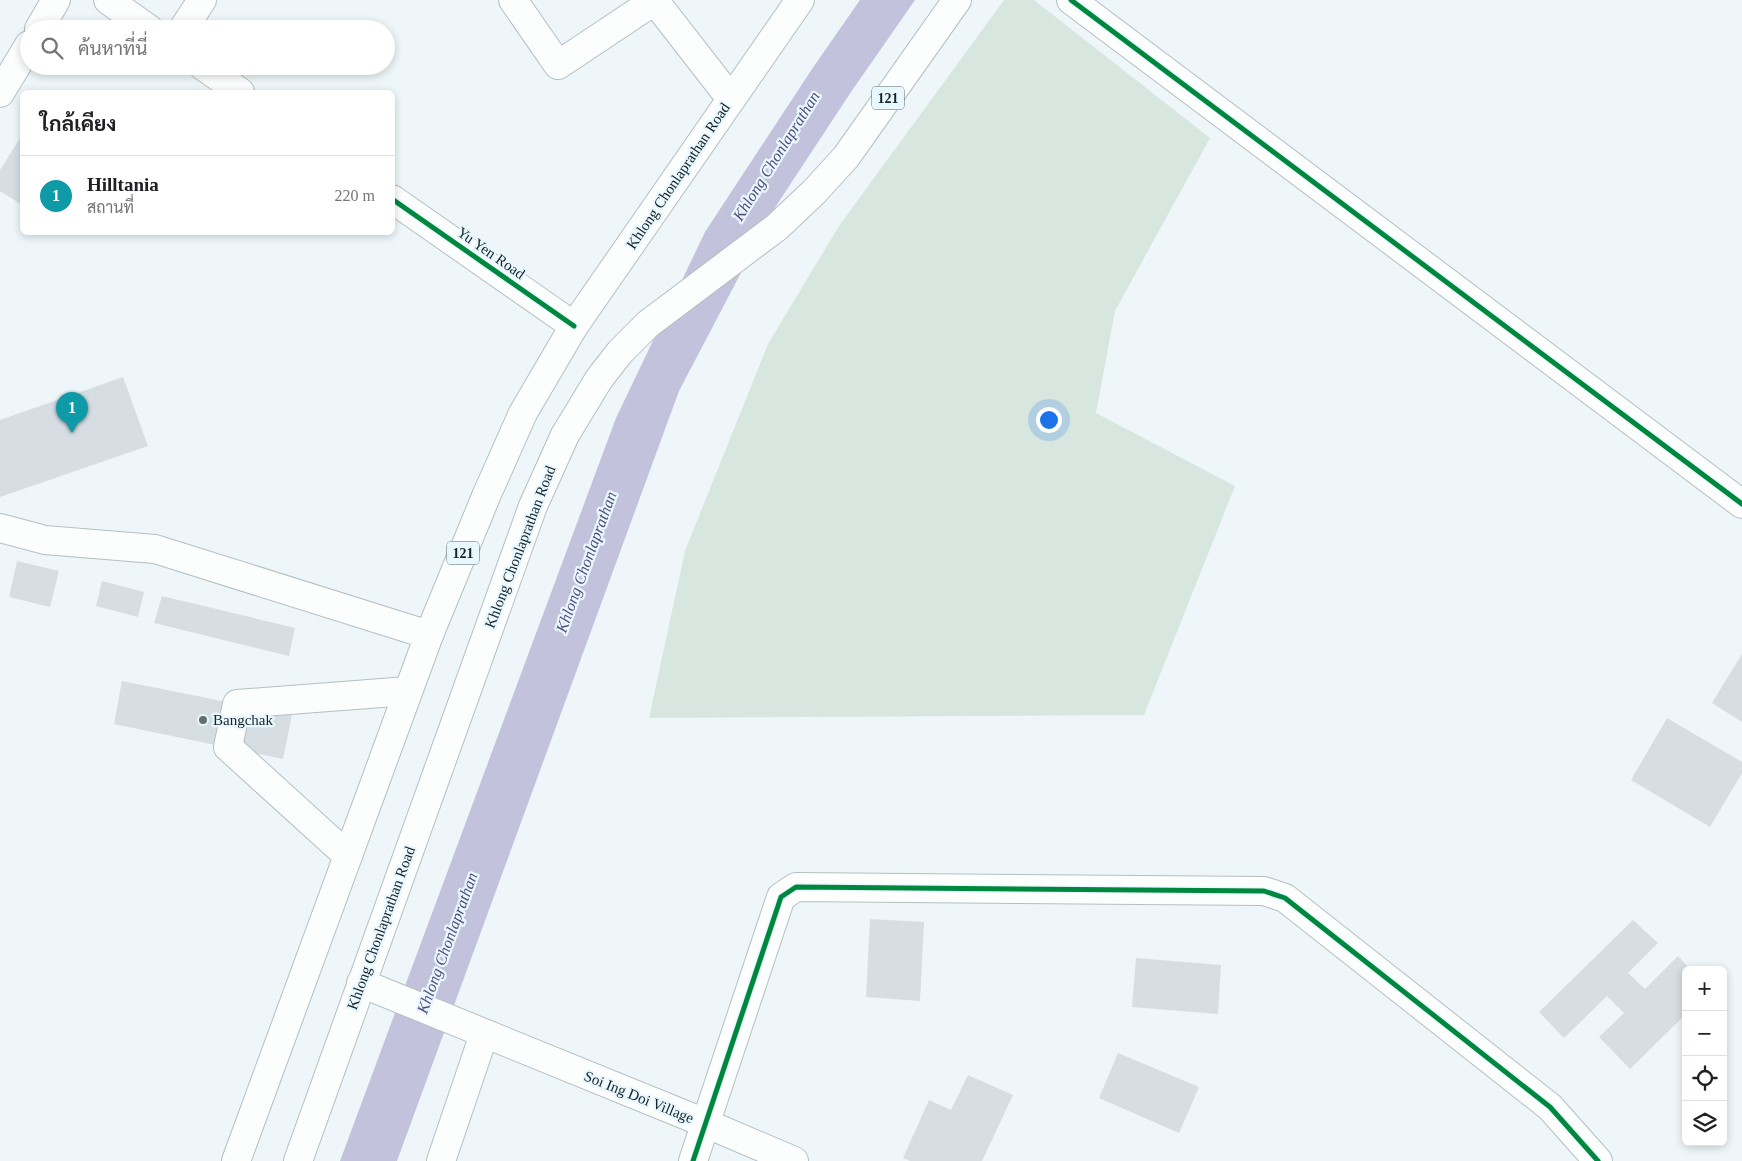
<!DOCTYPE html>
<html lang="th">
<meta charset="utf-8">
<style>
body{margin:0;font-family:"Times New Roman",Sarabun,serif;background:#f2f2f2;color:#202124}
.controls{position:absolute;right:15px;bottom:15px;display:grid;overflow:hidden;border-radius:8px;box-shadow:0 2px 8px #0003}
.controls button{width:45px;height:45px;display:grid;place-items:center;padding:0;border:0;border-bottom:1px solid #e0e0e0;background:#fff;color:#202124;font:25px sans-serif}
.you{position:absolute;left:1048px;top:419px;width:18px;height:18px;margin:-12px;border:4px solid #fff;border-radius:50%;background:#1a73e8;box-shadow:0 0 0 8px #1a73e833}
.badge{display:grid;place-items:center;width:32px;height:32px;border-radius:50%;background:#7c3aed;color:#fff;font-size:16px;font-weight:700}
.pin{position:absolute;translate:-50% -41px;filter:drop-shadow(0 1px 2px #0008)}
.pin::after{content:'';position:absolute;top:26px;width:18px;height:15px;background:inherit;clip-path:polygon(0 0,100% 0,50% 100%)}
.list{margin:0;padding:0;list-style:none}
h2{display:flex;justify-content:space-between;align-items:center;height:65px;margin:0;padding:0 20px;font-size:21px}
h2 small{font-size:16px;font-weight:400;color:#757577}
.list li{display:grid;grid-template-columns:32px 1fr auto;gap:15px;align-items:center;box-sizing:border-box;height:80px;padding:0 20px;border-top:1px solid #e0e0e0}
.list b{display:block;font-size:19px;white-space:nowrap}
.list p{margin:0;font-size:16px;white-space:nowrap;color:#757577}
.list em{font-size:16px;font-style:normal;color:#757577}
.icon{flex:none;width:28px;height:28px;fill:none;stroke:currentColor;stroke-width:2;stroke-linecap:round;stroke-linejoin:round}
.map{position:relative;flex:none;width:1742px;height:1161px;overflow:hidden}
.search{position:absolute;background:#fff;box-shadow:0 2px 8px #0003;left:20px;top:20px;width:375px;height:55px;display:flex;align-items:center;gap:12px;box-sizing:border-box;padding:0 18px;border-radius:28px;color:#757577;font-size:19px}
.panel{position:absolute;background:#fff;box-shadow:0 2px 8px #0003;left:20px;top:90px;width:375px;height:145px;border-radius:8px}
.map>svg:first-child{display:block}
.green{fill:#d7e7e0}
.water{fill:#c3c2dc}
.building{fill:#d6dee4}
.lines{fill:none;stroke-linecap:round;stroke-linejoin:round}
.minor-casing{stroke:#b4bfc3;stroke-width:30}
.major-casing{stroke:#b4bfc3;stroke-width:30}
.minor{stroke:#fcfefe;stroke-width:28}
.major{stroke:#fcfefe;stroke-width:28}
.cycleway-casing{stroke:#e9f8fe;stroke-width:8}
.cycleway{stroke:#00873e;stroke-width:5}
.poi-dot{fill:#626e72;stroke:#e9f8fe;stroke-width:2}
.labels{text-anchor:middle;dominant-baseline:central;stroke-width:4.5;stroke-linejoin:round;paint-order:stroke}
.shield{fill:#e9f8fe;stroke:#556469;stroke-width:1}
.shield-label{font-size:14px;font-weight:bold;fill:#162429}
.street-label{font-size:15px;fill:#162429;stroke:#e9f8fe}
.poi-label{font-size:15px;fill:#162429;stroke:#e9f8fe;text-anchor:start}
.water-label{font-size:16px;font-style:italic;fill:#524b7c;stroke:#e9f8fe}
</style>
<div class="map">
<svg width="1742" height="1161" viewBox="0 0 1742 1161">
<rect width="100%" height="100%" fill="#eef6f9"/>
<!-- green -->
<path class="green" d="M1004 0H1034L1210 138 1115 311 1096 413 1235 486 1144 715 649 718 685 551 768 344 839 226Z"/>
<!-- water -->
<path class="water" d="M860 0H915L851 92 776 206 679 391 397 1161H340L616 418 705 232 812 69Z"/>
<!-- building -->
<path class="building" d="M22 135V205L0 191V170Z
M123 377 148 446 0 497V420Z
M17 561 59 571 50 607 9 597Z
M102 581 144 592 138 617 96 606Z
M162 596 295 628 289 656 154 623Z
M1742 654V722L1712 703Z
M122 681 292 715 283 759 114 724Z
M1667 718 1742 762V773L1710 827 1631 780Z
M870 919 924 922 920 1001 866 997Z
M1633 920 1658 943 1628 973 1645 989 1678 956 1691 970H1686V1014L1630 1069 1599 1037 1624 1013 1607 996 1564 1038 1539 1012Z
M1136 958 1221 965 1218 1014 1132 1007Z
M1118 1053 1199 1087 1179 1133 1099 1098Z
M968 1075 1013 1095 982 1161H910L903 1158 929 1100 951 1110Z"/>
<g class="lines">
<!-- minor casing -->
<g class="minor-casing">
<path id="minor" d="M108 0 149 29
M513 0 558 65 654 1
M654 0 731 99
M1071 0 1742 504
M39 29 56 0
M183 29 202 0
M203 66 240 92
M0 93 29 45
M392 199 574 326
M0 528 45 540 155 549 429 635
M348 856 228 747 237 704 408 691
M361 983 705 1123 794 1161
M441 1161 484 1034
M693 1161 781 897 796 887 1264 891 1285 898 1550 1107 1598 1161"/>
</g>
<!-- major casing -->
<g class="major-casing">
<path id="major" d="M236 1161 429 635 487 494 523 413 574 326 800 0
M298 1161 533 506 565 435 599 379 620 352 648 324 777 227 814 192 846 157 957 0"/>
</g>
<!-- minor -->
<use href="#minor" class="minor"/>
<!-- major -->
<use href="#major" class="major"/>
<!-- cycleway casing -->
<g class="cycleway-casing">
<path id="cycleway" d="M1071 0 1742 504
M392 199 574 326
M693 1161 781 897 796 887 1264 891 1285 898 1550 1107 1598 1161"/>
</g>
<!-- cycleway -->
<use href="#cycleway" class="cycleway"/>
</g>
<!-- markers -->
<circle class="poi-dot" cx="203" cy="720" r="5"/>
<g class="labels">
<!-- shield labels -->
<g class="shield">
<rect x="872" y="86.5" width="32" height="23" rx="4"/>
<rect x="447" y="541.5" width="32" height="23" rx="4"/>
</g>
<g class="shield-label">
<text x="888" y="98">121</text>
<text x="463" y="553">121</text>
</g>
<!-- street labels -->
<g class="street-label">
<text transform="translate(678 176) rotate(-56)">Khlong Chonlaprathan Road</text>
<text transform="translate(491 253) rotate(35)">Yu Yen Road</text>
<text transform="translate(520 547) rotate(-69)">Khlong Chonlaprathan Road</text>
<text transform="translate(381 928) rotate(-70)">Khlong Chonlaprathan Road</text>
<text transform="translate(639 1097) rotate(22)">Soi Ing Doi Village</text>
</g>
<!-- poi labels -->
<g class="poi-label">
<text x="213" y="720">Bangchak</text>
</g>
<!-- water labels -->
<g class="water-label">
<text transform="translate(776 156) rotate(-58)">Khlong Chonlaprathan</text>
<text transform="translate(586 562) rotate(-70)">Khlong Chonlaprathan</text>
<text transform="translate(447 943) rotate(-70)">Khlong Chonlaprathan</text>
</g>
</g>
</svg>
<div class="controls">
<button>+</button>
<button>−</button>
<button><svg class="icon" aria-label="locate" viewBox="0 0 24 24"><circle cx="12" cy="12" r="6"/><path d="M12 2v4M12 18v4M2 12h4M18 12h4"/></svg></button>
<button><svg class="icon" aria-label="layers" viewBox="0 0 24 24"><path d="M12 4l9 5-9 5-9-5zM3 14l9 5 9-5"/></svg></button>
</div>
<div class="you"></div>
<div class="pin badge" style="left:72px;top:433px;background:#0f9aa8">1</div>
<div class="search"><svg class="icon" aria-label="search" viewBox="0 0 24 24"><circle cx="10" cy="10" r="6"/><path d="M15 15l6 6"/></svg>ค้นหาที่นี่</div>
<section class="panel">
<h2>ใกล้เคียง<small></small></h2>
<ul class="list">
<li><span class="badge" style="background:#0f9aa8">1</span><div><b>Hilltania</b><p>สถานที่</p></div><em>220 m</em></li>
</ul>
</section>
</div>
